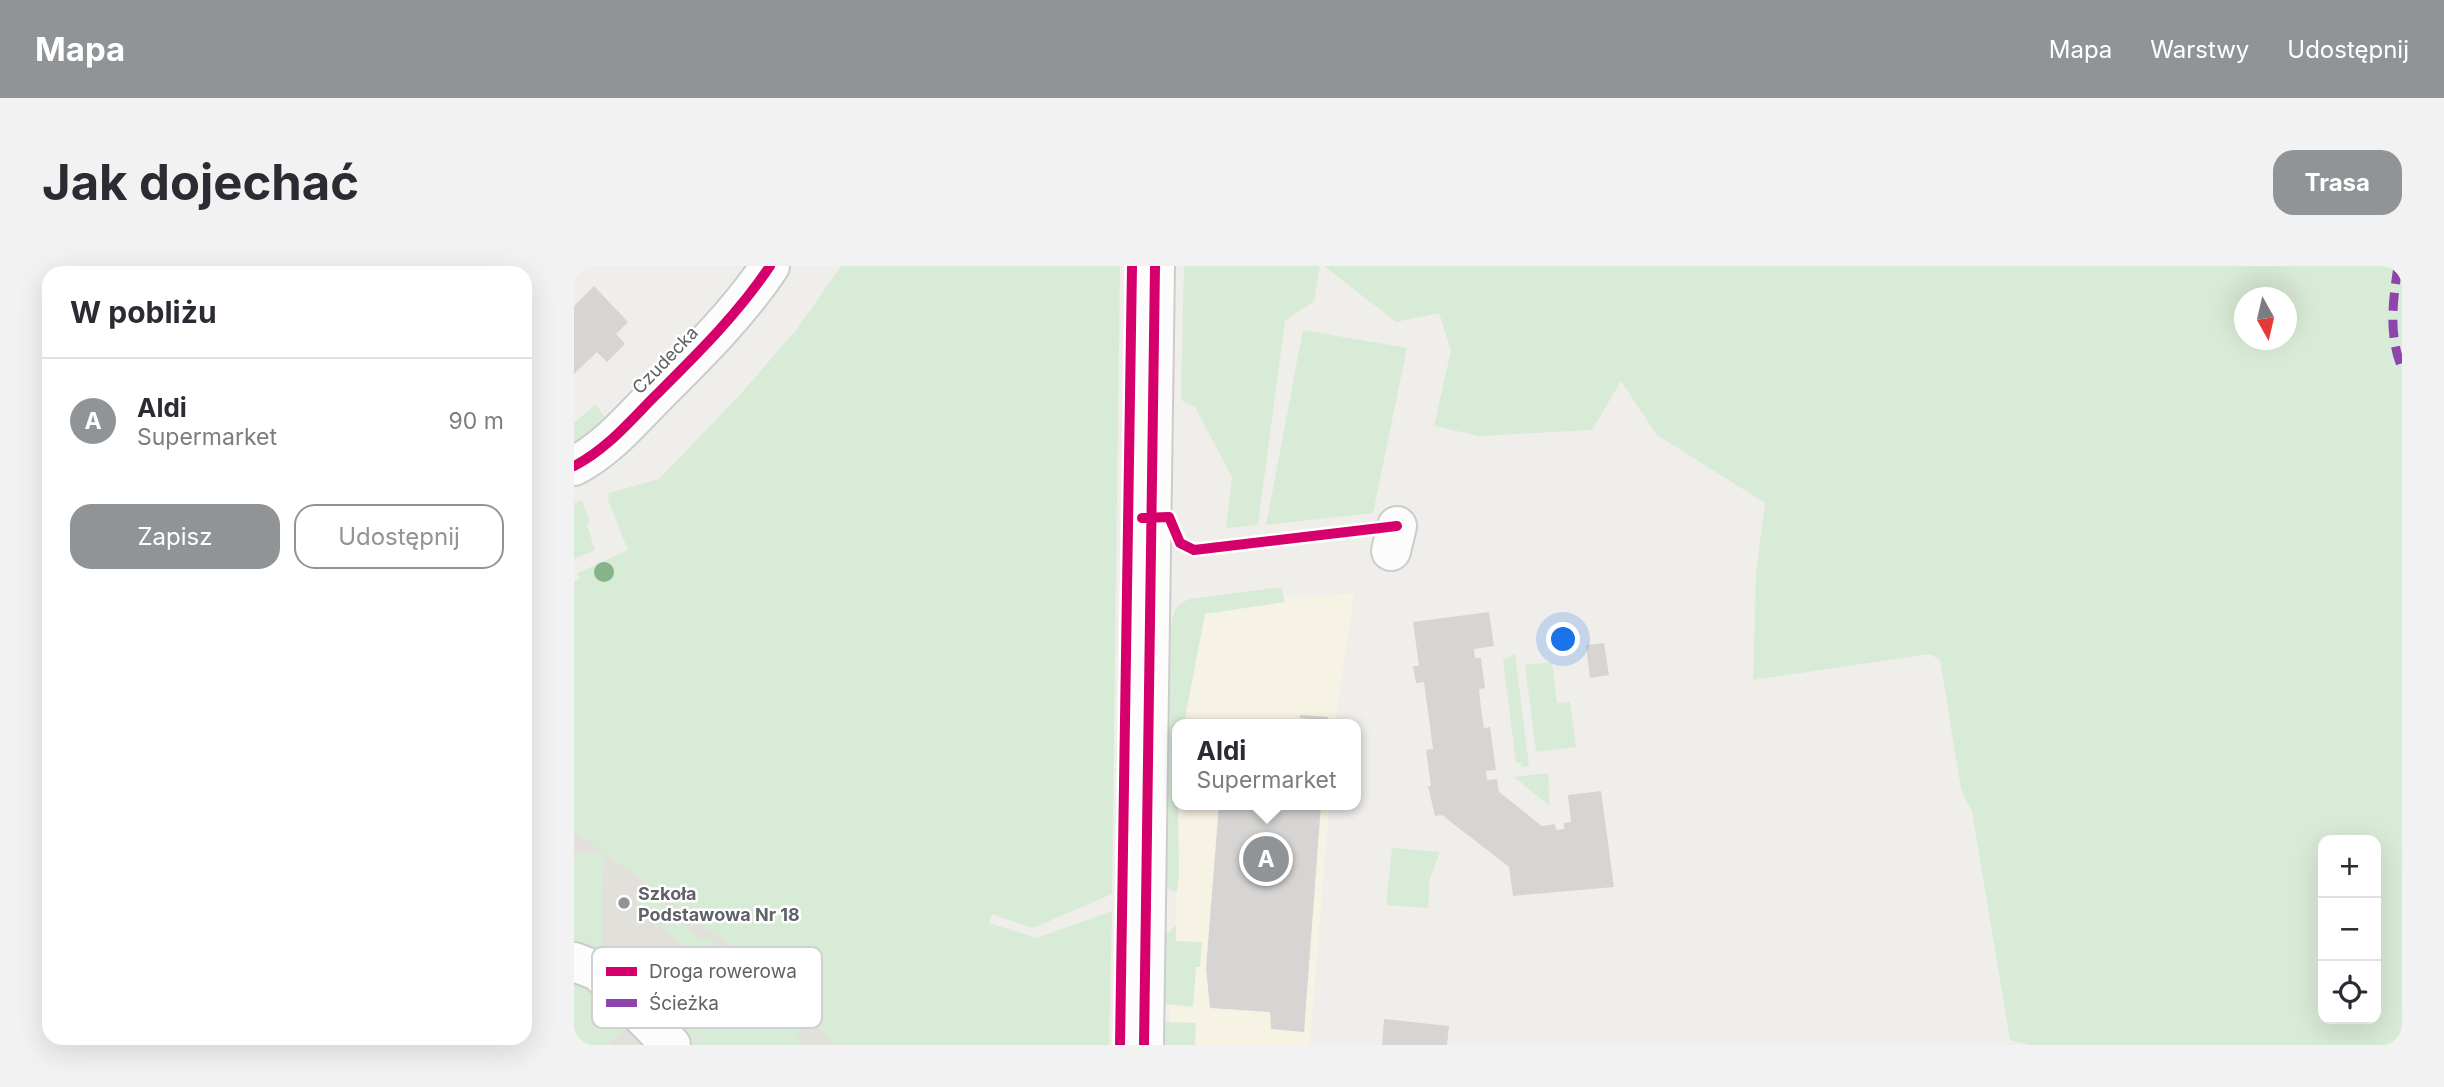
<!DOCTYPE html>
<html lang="pl">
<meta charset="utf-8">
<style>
body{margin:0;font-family:Inter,sans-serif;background:#f2f2f3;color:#2b2b33}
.controls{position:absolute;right:21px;bottom:21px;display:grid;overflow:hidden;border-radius:14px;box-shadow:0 7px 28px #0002}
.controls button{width:63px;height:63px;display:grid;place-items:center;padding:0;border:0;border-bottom:2px solid #e1e1e2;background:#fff;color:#2b2b33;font:35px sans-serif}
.compass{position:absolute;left:1660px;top:21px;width:63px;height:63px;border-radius:50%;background:#fff;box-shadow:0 7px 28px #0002;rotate:172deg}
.you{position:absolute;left:990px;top:374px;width:24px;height:24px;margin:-18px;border:5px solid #fff;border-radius:50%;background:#1a73e8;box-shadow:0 0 0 10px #1a73e833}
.badge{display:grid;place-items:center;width:46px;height:46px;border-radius:50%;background:#919496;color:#fff;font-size:23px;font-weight:700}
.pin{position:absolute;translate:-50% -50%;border:4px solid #fff;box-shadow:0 2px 7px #0006}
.popup{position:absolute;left:598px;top:453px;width:189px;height:91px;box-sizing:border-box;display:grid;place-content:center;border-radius:14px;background:#fff;filter:drop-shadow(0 2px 5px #0005);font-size:23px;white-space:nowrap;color:#7c7c81}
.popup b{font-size:26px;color:#2b2b33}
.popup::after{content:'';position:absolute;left:50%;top:100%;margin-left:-14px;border:14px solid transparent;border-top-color:#fff}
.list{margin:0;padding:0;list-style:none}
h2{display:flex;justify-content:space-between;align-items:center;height:91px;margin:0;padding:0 28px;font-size:30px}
h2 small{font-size:23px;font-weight:400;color:#7c7c81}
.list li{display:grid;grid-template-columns:46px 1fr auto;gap:21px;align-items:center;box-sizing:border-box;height:126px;padding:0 28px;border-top:2px solid #e1e1e2}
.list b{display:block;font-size:26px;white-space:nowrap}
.list p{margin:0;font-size:23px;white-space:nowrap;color:#7c7c81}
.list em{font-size:23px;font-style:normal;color:#7c7c81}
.actions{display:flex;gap:14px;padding:21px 28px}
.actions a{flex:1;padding:16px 0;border:2px solid #919496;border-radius:21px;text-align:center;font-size:24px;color:#919496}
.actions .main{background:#919496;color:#fff}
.icon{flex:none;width:38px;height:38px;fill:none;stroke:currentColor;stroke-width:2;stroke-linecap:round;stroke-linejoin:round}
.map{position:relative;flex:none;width:1828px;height:779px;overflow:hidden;border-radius:21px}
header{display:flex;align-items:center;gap:42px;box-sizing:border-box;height:98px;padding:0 35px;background:#919496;color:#fff}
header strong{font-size:33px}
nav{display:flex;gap:38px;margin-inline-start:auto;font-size:24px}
.intro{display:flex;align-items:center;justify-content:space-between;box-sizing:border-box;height:168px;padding:0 42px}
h1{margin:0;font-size:49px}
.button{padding:18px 32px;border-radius:21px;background:#919496;color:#fff;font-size:24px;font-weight:700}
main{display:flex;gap:42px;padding:0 42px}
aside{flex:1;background:#fff;border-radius:21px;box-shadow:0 7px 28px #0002}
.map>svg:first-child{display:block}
.commercial{fill:#f7f3e4}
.education{fill:#e2e0da}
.green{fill:#d8ebd6;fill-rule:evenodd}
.building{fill:#d6d5d3}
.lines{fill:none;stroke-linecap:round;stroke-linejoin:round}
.minor-casing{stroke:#cbcccc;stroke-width:42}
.minor{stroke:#fdfcfc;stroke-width:38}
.quiet{stroke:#8e44ad;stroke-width:9;stroke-dasharray:18 9;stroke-linecap:butt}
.cycleway-casing{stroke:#fff;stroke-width:15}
.cycleway{stroke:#d6006c;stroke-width:10}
.tree{fill:#88b388}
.poi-dot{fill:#919496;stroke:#fff;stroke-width:2.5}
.labels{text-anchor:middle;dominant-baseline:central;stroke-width:5;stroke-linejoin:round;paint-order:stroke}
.street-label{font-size:18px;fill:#5f6368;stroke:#fff}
.poi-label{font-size:18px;font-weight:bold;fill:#5f6368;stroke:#fff;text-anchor:start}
.key{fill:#fff;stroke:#cfd0d2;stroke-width:2}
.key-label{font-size:19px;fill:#5f6368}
</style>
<header>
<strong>Mapa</strong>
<nav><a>Mapa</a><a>Warstwy</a><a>Udostępnij</a></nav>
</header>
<div class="intro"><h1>Jak dojechać</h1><a class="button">Trasa</a></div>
<main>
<aside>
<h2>W pobliżu<small></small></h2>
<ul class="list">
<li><span class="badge">A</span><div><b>Aldi</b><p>Supermarket</p></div><em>90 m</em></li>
</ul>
<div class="actions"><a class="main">Zapisz</a><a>Udostępnij</a></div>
</aside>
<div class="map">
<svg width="1828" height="779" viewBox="0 0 1828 779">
<rect width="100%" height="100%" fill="#efeeea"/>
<!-- commercial -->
<path class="commercial" d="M780 328 761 458H605L615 346 696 332Z
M604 539H755L736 779H593L601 696Z"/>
<!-- education -->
<path class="education" d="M0 564 170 689 262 779H0Z"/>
<!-- green -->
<path class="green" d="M267 0H546L538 628 459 662 418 648 415 657 463 672 538 645 535 779H261L170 689 0 565V316L6 313 4 307 54 284 34 234 35 227 85 213 164 131 223 63Z
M610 0H746L740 35 711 55 684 259 652 262 658 211 621 141 607 134Z
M750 0H1828V779H1456L1436 774 1398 546 1387 523 1366 394 1356 388 1179 414 1182 307 1191 237 1083 169 1047 115 1018 164 905 170 860 160 877 84 865 47 822 56ZM1671 32H1713V74H1671ZM1749 574H1802V753H1749Z
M729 64 833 82 799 247 692 259Z
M22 138 32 154 0 180V157Z
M8 235 16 255 13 259 21 284 0 293V237Z
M707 321 711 336 631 348 610 458H603L605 611 603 626 593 622 597 363C598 348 601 338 616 333Z
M941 388 955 500 947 501V497H942L929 394Z
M978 396 983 437 996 436 1002 481 962 486 951 399Z
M974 507 976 540 940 511Z
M818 582 866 586 856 612 854 642 812 639Z
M0 587H29L28 681H0Z
M73 622 127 676 133 670 228 766 222 772 229 779H120L60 718 33 697 42 687 66 711 64 714 76 726 115 688 62 634Z
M602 659V675L628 676 626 701H622L619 741 591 738 592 669Z
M0 708 58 756 34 779H0Z
M592 756 622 757 621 779H590Z"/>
<!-- building -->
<path class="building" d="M20 20 54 56 42 68 51 78 33 96 23 86 0 108V40Z
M915 346 920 380 900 383 901 392H907L911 422 905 423 907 442 910 462 916 461 922 504 912 505 913 514 923 513 925 526 968 560 981 558 982 564 990 563V557L997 556 994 529 1027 525 1040 621 939 630 935 601 868 549 861 550 854 520H857L852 484 859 483 850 416 842 417 839 400H845L839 356Z
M1030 377 1035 409 1016 412 1012 379Z
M726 449 754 451 753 458H733L734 453 726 452Z
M645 539H747L730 766 697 763 696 746 636 742 632 702Z
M810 753 875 760 873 779H808Z"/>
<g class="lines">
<!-- minor casing -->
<g class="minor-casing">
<path id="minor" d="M0 200C32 184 56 155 81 130 122 89 164 48 196 0
M817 285 823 260
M0 696 24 705 97 779
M570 779 581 0"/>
</g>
<!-- minor -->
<use href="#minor" class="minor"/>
<!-- quiet -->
<path class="quiet" d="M1824 0C1819 35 1814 68 1828 102"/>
<!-- cycleway casing -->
<g class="cycleway-casing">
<path id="cycleway" d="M0 200C32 184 56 155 81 130 122 89 164 48 196 0
M568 252 595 251 606 277 620 284 823 260
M546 779 558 0
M570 779 581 0"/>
</g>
<!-- cycleway -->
<use href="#cycleway" class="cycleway"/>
</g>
<!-- trees -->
<circle class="tree" cx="30" cy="306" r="10"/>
<!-- markers -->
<circle class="poi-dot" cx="50" cy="637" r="7"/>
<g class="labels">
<!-- street labels -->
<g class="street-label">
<text transform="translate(91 94) rotate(-46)">Czudecka</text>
</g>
<!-- poi labels -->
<g class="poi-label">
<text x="64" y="627">Szkoła<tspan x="64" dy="21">Podstawowa Nr 18</tspan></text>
</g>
</g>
<!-- legend -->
<rect x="18" y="681" width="230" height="81" rx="10" class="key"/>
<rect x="32" y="701" width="31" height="9" fill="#d6006c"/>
<rect x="32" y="733" width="31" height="8" fill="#8e44ad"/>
<g class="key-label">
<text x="75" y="712">Droga rowerowa</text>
<text x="75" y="744">Ścieżka</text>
</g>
</svg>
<div class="controls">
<button>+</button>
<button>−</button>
<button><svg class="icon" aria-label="locate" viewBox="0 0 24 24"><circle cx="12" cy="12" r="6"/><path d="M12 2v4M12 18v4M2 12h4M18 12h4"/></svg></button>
</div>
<svg class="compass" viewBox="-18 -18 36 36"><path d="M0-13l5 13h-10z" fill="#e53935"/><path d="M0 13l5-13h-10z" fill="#7c7c81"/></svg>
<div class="you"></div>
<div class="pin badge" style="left:692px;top:593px">A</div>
<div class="popup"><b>Aldi</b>Supermarket</div>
</div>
</main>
